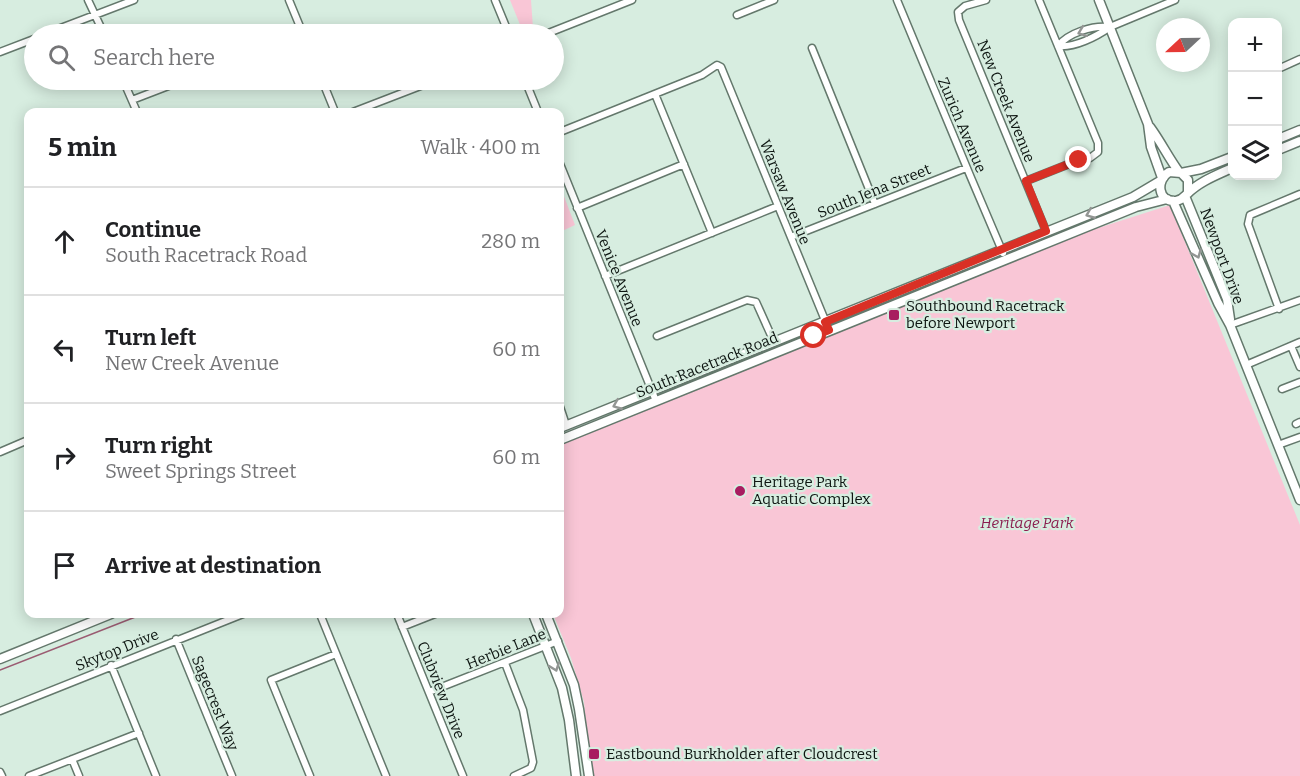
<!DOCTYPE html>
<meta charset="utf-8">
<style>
body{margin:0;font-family:Bitter,serif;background:#f2f2f2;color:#202124}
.controls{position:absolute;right:18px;top:18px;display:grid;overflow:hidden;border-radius:12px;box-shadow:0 3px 15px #0003}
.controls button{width:54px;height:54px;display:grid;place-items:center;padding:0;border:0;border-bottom:2px solid #e0e0e0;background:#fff;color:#202124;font:30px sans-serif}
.compass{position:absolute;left:1156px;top:18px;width:54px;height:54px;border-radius:50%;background:#fff;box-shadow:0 3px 15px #0003;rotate:248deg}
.stop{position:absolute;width:18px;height:18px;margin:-14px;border:4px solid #d93025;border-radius:50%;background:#fff}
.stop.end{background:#d93025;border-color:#fff;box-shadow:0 2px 6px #0008}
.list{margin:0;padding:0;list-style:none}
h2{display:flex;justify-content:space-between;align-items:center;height:78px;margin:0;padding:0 24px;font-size:26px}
h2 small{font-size:20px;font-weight:400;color:#757577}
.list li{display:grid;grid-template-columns:39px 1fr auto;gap:18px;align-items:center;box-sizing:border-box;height:108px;padding:0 24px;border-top:2px solid #e0e0e0}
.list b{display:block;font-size:22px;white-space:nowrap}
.list p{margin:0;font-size:20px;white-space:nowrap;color:#757577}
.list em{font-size:20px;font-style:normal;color:#757577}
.icon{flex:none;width:33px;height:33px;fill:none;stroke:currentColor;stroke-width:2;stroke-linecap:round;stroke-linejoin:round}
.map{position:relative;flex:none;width:1300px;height:776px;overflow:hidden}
.search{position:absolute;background:#fff;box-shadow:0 3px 15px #0003;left:24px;top:24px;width:540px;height:66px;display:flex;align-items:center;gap:15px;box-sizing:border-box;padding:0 21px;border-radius:33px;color:#757577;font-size:22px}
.panel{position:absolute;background:#fff;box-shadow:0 3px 15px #0003;left:24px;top:108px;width:540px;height:510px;border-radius:12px}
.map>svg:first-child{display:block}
.green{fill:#f9c6d6}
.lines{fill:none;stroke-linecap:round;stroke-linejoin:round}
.stream{stroke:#9b5c72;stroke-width:1.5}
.street-casing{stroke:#64786c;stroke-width:9}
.secondary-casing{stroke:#64786c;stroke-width:11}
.street{stroke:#fff;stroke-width:6}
.secondary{stroke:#fff;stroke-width:8}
.oneway{stroke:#939694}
.route{stroke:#d93025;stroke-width:8}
.poi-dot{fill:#a81d60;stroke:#d7ede0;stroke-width:2}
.labels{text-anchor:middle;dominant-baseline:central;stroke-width:4.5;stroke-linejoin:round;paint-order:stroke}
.street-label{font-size:15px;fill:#0e1612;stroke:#d7ede0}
.poi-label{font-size:15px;fill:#0e1612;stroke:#d7ede0;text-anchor:start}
.park-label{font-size:15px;font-style:italic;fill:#8b1d4f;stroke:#d7ede0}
</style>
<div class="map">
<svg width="1300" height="776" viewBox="0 0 1300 776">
<rect width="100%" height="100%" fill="#d7ede0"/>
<!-- green -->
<path class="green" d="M510 0H531L533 28 523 32Z
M560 186 575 225 560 232Z
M1170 205 1300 525V776H591L584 702 571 658 553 614H560V444L814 336 1020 253Z"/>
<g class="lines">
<!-- stream -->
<path class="stream" d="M0 670 143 614"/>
<!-- street casing -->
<g class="street-casing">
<path id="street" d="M88 0 104 34
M289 0 303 34
M495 0 509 34
M897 0C932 85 967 169 1003 253
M986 0 965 6 958 12 959 20 1046 231
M737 15 774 0
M45 34 134 0
M546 34 632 0
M1058 46C1074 48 1096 37 1110 27L1175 0
M1058 46C1068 33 1093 25 1109 27
M812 48 875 204
M0 52 34 39
M1278 69 1300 59
M123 80 137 112
M322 80 335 112
M525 80 538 112
M655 94 712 233
M132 100 184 80
M353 112 436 80
M560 132 702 75 717 65 721 67 829 330
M560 164 656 401
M1026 181 1079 160 1090 158 1098 152V143L1039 0
M577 208 684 164
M791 237 966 168
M605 276 778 206
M1279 309 1248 224 1250 215 1300 194
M1230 325 1300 300
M657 336 747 300 756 302 774 342
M1291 346 1300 367
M1246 365 1300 342
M1282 389 1300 382
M560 407 566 425
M1296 424 1300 422
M1278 445 1300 437
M0 452 28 440
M320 614 386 776
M397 614 463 776
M402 627 435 614
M176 639 232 776
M505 663 523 710 533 762 531 768 514 776
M111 665 156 776
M429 692 558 641
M0 711 243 614
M72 759 79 776
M0 772 2 776
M29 776 139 733
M310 776 271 680 336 654"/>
</g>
<!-- secondary casing -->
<g class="secondary-casing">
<path id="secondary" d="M1099 0 1148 124 1151 147 1162 178
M1150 127C1161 142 1168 157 1179 172
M1278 139 1300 130
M1278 150 1300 141
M1181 173 1201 169 1232 157
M1188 193V180L1181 173 1169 172C1156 180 1157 202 1176 201 1182 200 1184 197 1187 194 1200 181 1217 175 1232 168
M1185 196 1227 299 1230 319
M1173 201 1218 303 1230 325 1300 500
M560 428 1133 197 1160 181
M560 440 1136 207 1167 199
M533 614 562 688 569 720 576 776
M546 614 574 685 579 709 589 776
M0 659 111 614"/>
</g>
<!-- street -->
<use href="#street" class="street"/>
<!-- secondary -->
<use href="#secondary" class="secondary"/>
</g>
<!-- one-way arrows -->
<defs><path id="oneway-chevron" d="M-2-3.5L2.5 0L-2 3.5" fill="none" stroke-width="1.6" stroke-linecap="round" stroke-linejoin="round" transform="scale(1.5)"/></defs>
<g class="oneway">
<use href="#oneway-chevron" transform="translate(1082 32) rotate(159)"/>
<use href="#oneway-chevron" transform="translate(1090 214) rotate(158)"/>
<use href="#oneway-chevron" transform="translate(1197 254) rotate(67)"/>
<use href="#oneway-chevron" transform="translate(617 405) rotate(158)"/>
<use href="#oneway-chevron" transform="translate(555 667) rotate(70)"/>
</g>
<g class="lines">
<!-- route -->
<path class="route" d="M814 336 829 330 825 322 1046 231 1026 181 1079 160"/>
</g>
<!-- markers -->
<g class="poi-dot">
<rect x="888" y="309" width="12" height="12" rx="3"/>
<circle cx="740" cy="491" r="6"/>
<rect x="588" y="748" width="12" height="12" rx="3"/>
</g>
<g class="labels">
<!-- street labels -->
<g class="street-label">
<text transform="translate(1006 101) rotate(68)">New Creek Avenue</text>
<text transform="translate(962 125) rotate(67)">Zurich Avenue</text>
<text transform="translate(874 191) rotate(-22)">South Jena Street</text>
<text transform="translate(785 192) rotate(68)">Warsaw Avenue</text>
<text transform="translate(1222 256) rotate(70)">Newport Drive</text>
<text transform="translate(619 278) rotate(68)">Venice Avenue</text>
<text transform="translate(707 365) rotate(-22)">South Racetrack Road</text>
<text transform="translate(506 649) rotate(-22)">Herbie Lane</text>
<text transform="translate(117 650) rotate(-22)">Skytop Drive</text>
<text transform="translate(441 690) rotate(68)">Clubview Drive</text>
<text transform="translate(215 703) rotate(68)">Sagecrest Way</text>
</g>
<!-- poi labels -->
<g class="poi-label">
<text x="906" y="306">Southbound Racetrack<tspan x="906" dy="17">before Newport</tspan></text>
<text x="752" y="482">Heritage Park<tspan x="752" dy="17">Aquatic Complex</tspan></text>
<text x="606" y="754">Eastbound Burkholder after Cloudcrest</text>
</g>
<!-- park labels -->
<g class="park-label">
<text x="1027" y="523">Heritage Park</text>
</g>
</g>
</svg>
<div class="controls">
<button>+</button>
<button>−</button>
<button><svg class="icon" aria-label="layers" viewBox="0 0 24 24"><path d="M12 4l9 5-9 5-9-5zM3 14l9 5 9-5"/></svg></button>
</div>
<svg class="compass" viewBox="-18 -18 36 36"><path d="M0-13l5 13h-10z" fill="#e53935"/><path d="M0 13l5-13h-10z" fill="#757577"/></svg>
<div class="stop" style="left:814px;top:336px"></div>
<div class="stop end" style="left:1079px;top:160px"></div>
<div class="search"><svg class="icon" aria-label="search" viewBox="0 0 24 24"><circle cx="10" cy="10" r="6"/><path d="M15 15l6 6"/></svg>Search here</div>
<section class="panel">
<h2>5 min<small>Walk · 400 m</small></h2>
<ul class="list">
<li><svg class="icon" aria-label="ahead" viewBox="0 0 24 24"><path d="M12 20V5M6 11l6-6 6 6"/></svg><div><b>Continue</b><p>South Racetrack Road</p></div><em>280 m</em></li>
<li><svg class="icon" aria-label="left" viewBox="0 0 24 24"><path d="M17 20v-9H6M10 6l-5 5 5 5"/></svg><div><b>Turn left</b><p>New Creek Avenue</p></div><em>60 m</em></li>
<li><svg class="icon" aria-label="right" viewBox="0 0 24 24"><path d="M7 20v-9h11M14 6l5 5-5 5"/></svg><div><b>Turn right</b><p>Sweet Springs Street</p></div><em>60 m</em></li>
<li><svg class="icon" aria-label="arrive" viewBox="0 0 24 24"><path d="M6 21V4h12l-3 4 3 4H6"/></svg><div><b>Arrive at destination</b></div></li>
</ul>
</section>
</div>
